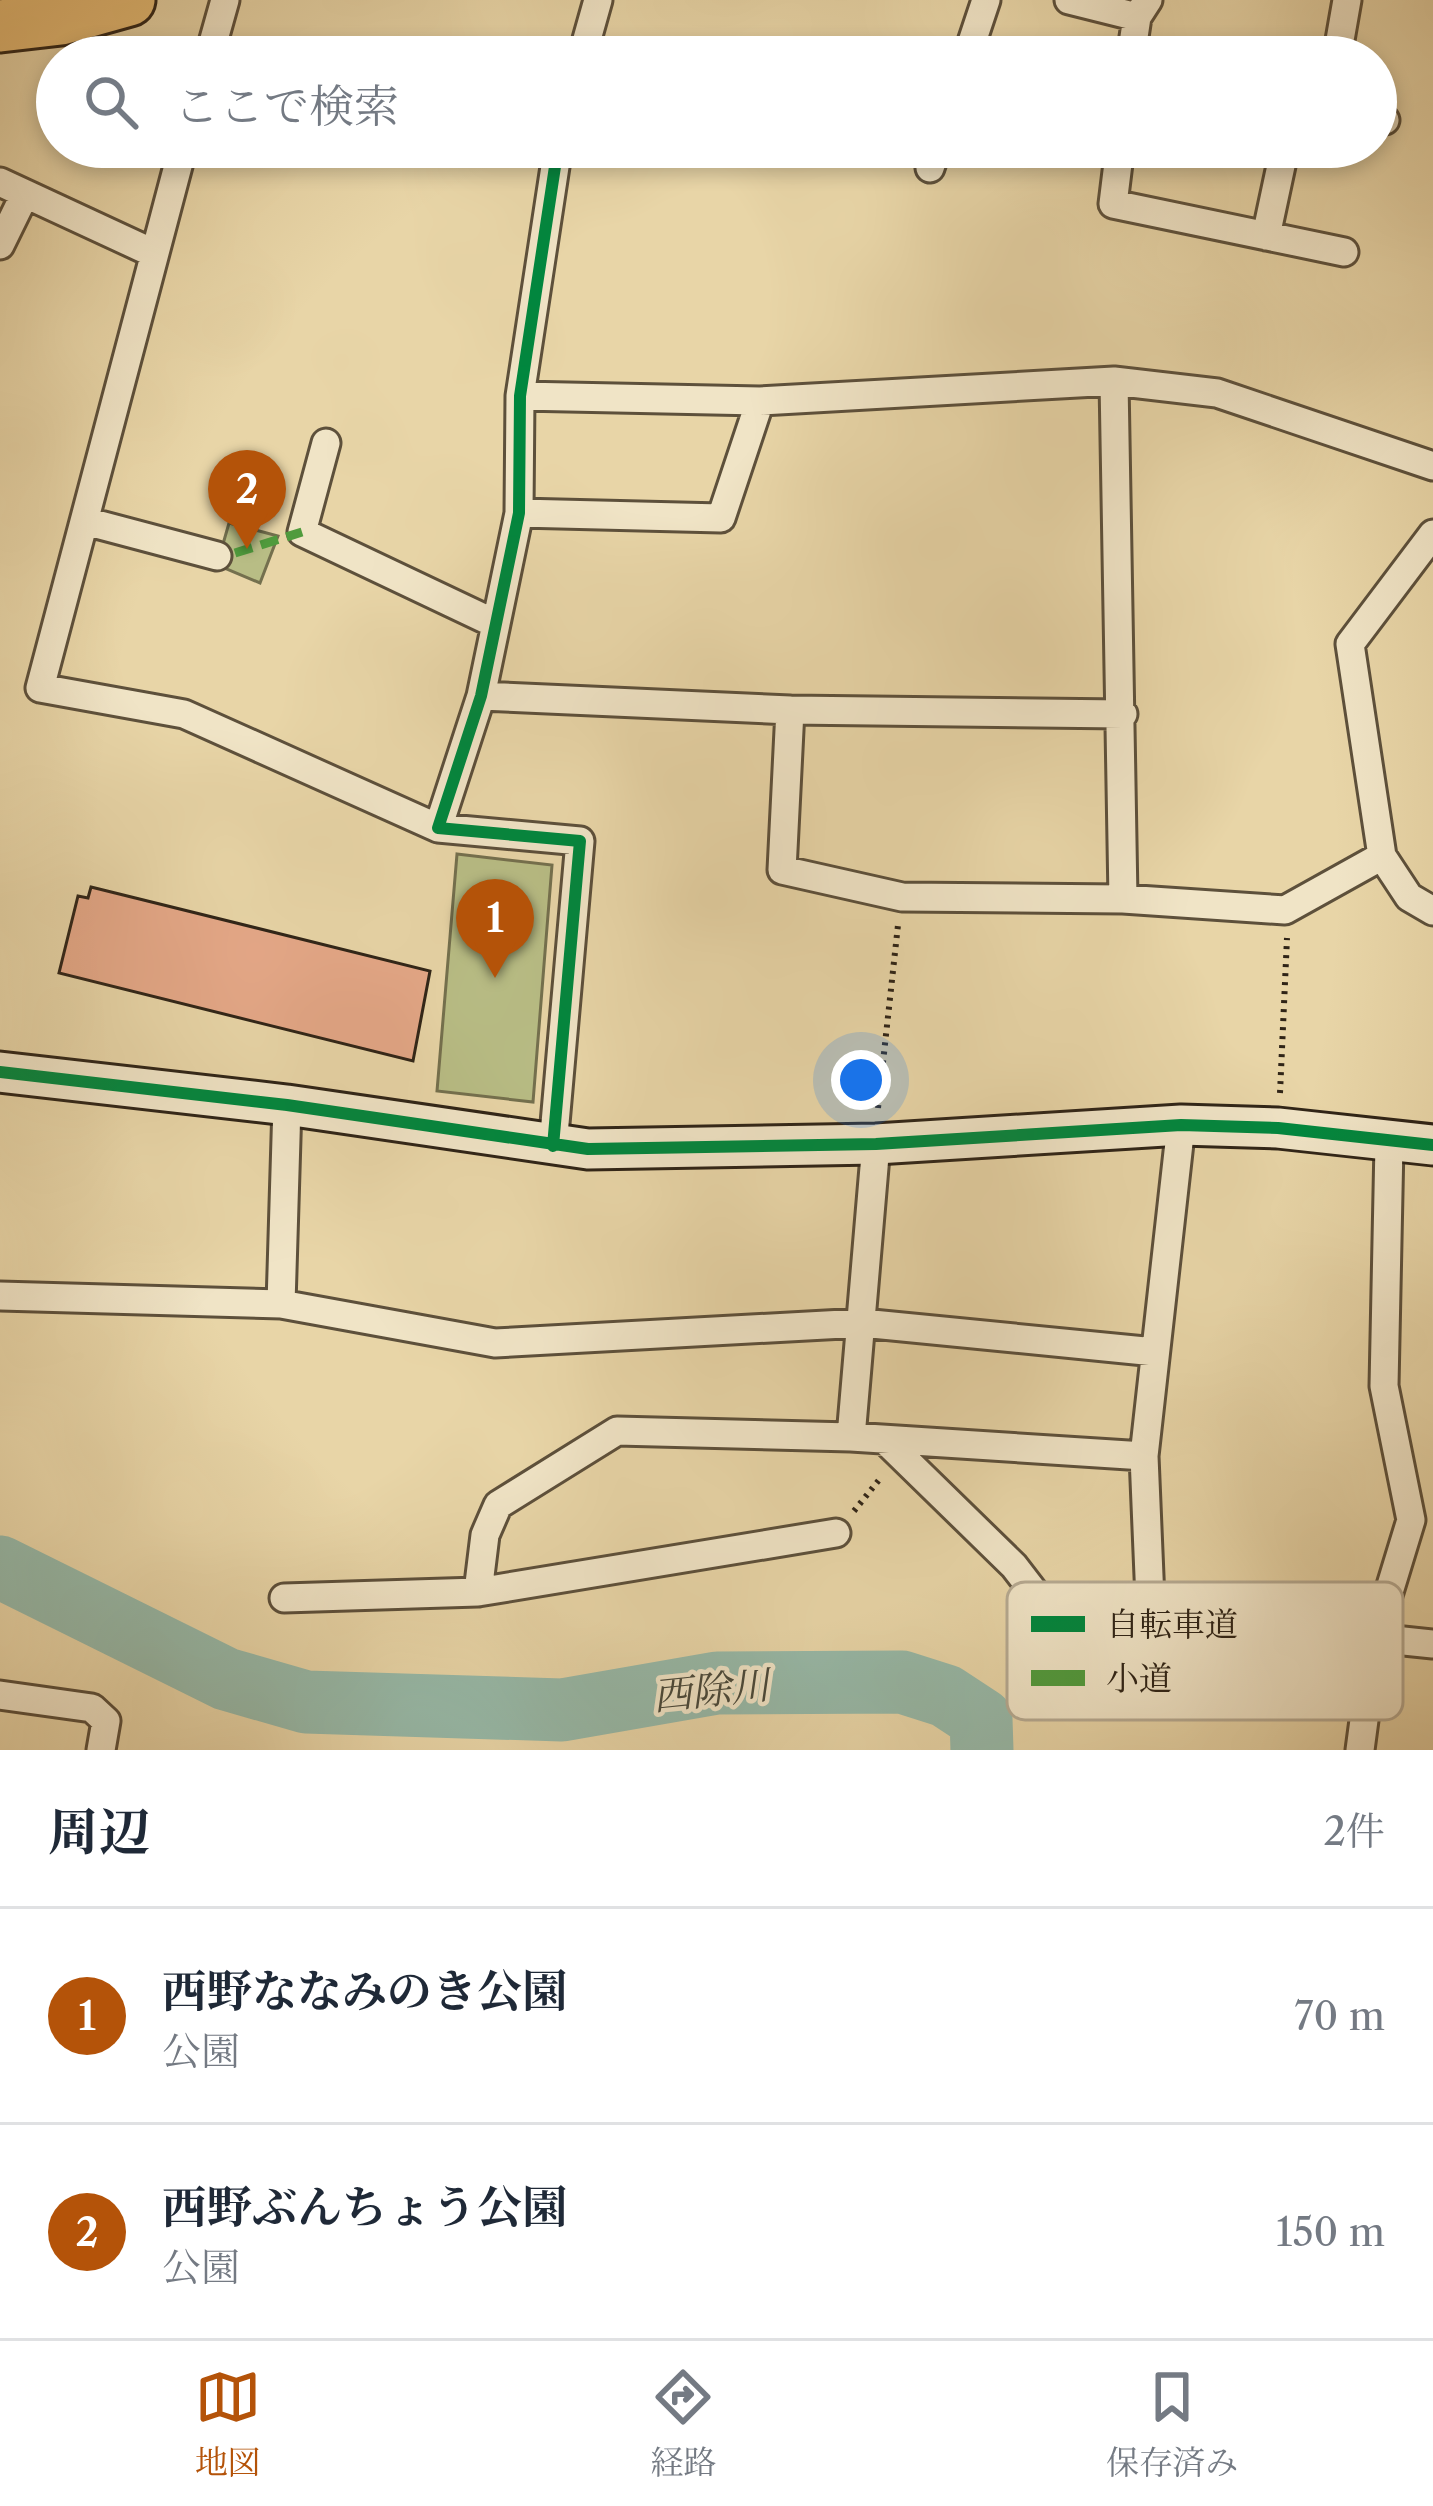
<!DOCTYPE html>
<html lang="ja">
<meta charset="utf-8">
<style>
body{margin:0;font-family:"Libre Caslon Text","Noto Serif JP",serif;background:#f2f2f3;color:#1f2937}
.you{position:absolute;left:861px;top:1080px;width:42px;height:42px;margin:-30px;border:9px solid #fff;border-radius:50%;background:#1a73e8;box-shadow:0 0 0 18px #1a73e833}
.badge{display:grid;place-items:center;width:78px;height:78px;border-radius:50%;background:#b45309;color:#fff;font-size:39px;font-weight:700}
.pin{position:absolute;translate:-50% -99px;filter:drop-shadow(0 3px 6px #0008)}
.pin::after{content:'';position:absolute;top:63px;width:42px;height:36px;background:inherit;clip-path:polygon(0 0,100% 0,50% 100%)}
.list{margin:0;padding:0;list-style:none}
h2{display:flex;justify-content:space-between;align-items:center;height:156px;margin:0;padding:0 48px;font-size:51px}
h2 small{font-size:39px;font-weight:400;color:#747a83}
.list li{display:grid;grid-template-columns:78px 1fr auto;gap:36px;align-items:center;box-sizing:border-box;height:216px;padding:0 48px;border-top:3px solid #e0e1e3}
.list b{display:block;font-size:45px;white-space:nowrap}
.list p{margin:0;font-size:39px;white-space:nowrap;color:#747a83}
.list em{font-size:39px;font-style:normal;color:#747a83}
.icon{flex:none;width:66px;height:66px;fill:none;stroke:currentColor;stroke-width:2;stroke-linecap:round;stroke-linejoin:round}
.map{position:relative;flex:none;width:1433px;height:1750px;overflow:hidden}
.search{position:absolute;background:#fff;box-shadow:0 6px 18px #0003;left:36px;right:36px;top:36px;height:132px;display:flex;align-items:center;gap:30px;box-sizing:border-box;padding:0 42px;border-radius:66px;color:#747a83;font-size:45px}
.sheet{height:588px;background:#fff}
nav{display:flex;justify-content:space-around;align-items:center;box-sizing:border-box;height:168px;border-top:3px solid #e0e1e3;background:#fff;font-size:33px;color:#747a83}
nav a{display:grid;justify-items:center;gap:6px}
nav .on{color:#b45309}
.map>svg:first-child{display:block}
.green{fill:#b8bd85;stroke:#74704e;stroke-width:3}
.lines{fill:none;stroke-linecap:round;stroke-linejoin:round}
.river{stroke:#97b9a8;stroke-width:63}
.building{fill:#e5a888;stroke:#2f2417;stroke-width:3}
.street-casing{stroke:#5d503b;stroke-width:33}
.secondary-casing{stroke:#2f2417;stroke-width:45}
.highway-casing{stroke:#2f2417;stroke-width:57}
.path{stroke:#2f2417;stroke-width:6;stroke-dasharray:3 6;stroke-linecap:butt}
.street{stroke:#f0e4c6;stroke-width:27}
.secondary{stroke:#f0e4c6;stroke-width:39}
.highway{stroke:#e4ba74;stroke-width:51}
.quiet{stroke:#509b3d;stroke-width:9;stroke-dasharray:18 9;stroke-linecap:butt}
.cycleway-casing{stroke:#f0e4c6;stroke-width:20}
.cycleway{stroke:#00873e;stroke-width:12}
.labels{text-anchor:middle;dominant-baseline:central;stroke-width:9;stroke-linejoin:round;paint-order:stroke}
.water-label{font-size:39px;font-style:italic;fill:#49493b;stroke:#f0e4c6}
.key{fill:#f0e4c6;stroke:#b6aa92;stroke-width:3}
.key-label{font-size:33px;fill:#2f2417}
</style>
<div class="map">
<svg width="1433" height="1750" viewBox="0 0 1433 1750">
<rect width="100%" height="100%" fill="#e8d5a7"/>
<filter id="stains"><feTurbulence type="fractalNoise" baseFrequency=".00167" numOctaves="4"/><feColorMatrix values="0 0 0 0 .2 0 0 0 0 .09 0 0 0 0 .02 0 0 0 .5 -.17"/></filter>
<radialGradient id="worn" r=".72"><stop offset=".6" stop-color="#630" stop-opacity="0"/><stop offset="1" stop-color="#630" stop-opacity=".3"/></radialGradient>
<!-- green -->
<path class="green" d="M229 523 278 536 260 583 217 565Z
M457 854 552 865 533 1102 437 1091Z"/>
<g class="lines">
<!-- river -->
<path class="river" d="M0 1567 226 1679 306 1702 562 1710 717 1683 902 1682 946 1696 981 1719 982 1750"/>
</g>
<!-- building -->
<path class="building" d="M91 887 430 971 413 1061 59 973 78 896 88 898Z"/>
<g class="lines">
<!-- street casing -->
<g class="street-casing">
<path id="street" d="M1069 0 1137 17
M1340 40 1347 0
M209 57 225 0
M582 57 598 0
M967 57 986 0
M1131 57 1137 17 1148 0
M1376 118 1385 120
M183 147 40 688 184 714 438 828
M1120 147 1113 204 1344 252
M930 168 937 147
M0 182 153 253
M1266 236 1285 147
M0 245 25 194
M1114 381 1123 899
M520 396 760 401 1114 381 1217 393 1433 466
M326 443 302 532 496 624
M519 513 721 518 760 401
M85 521 217 556
M481 696 790 710 1123 714
M790 710 782 870 902 897 1123 899 1285 910 1382 856 1350 644 1433 534
M1382 856 1409 897 1433 911
M287 1105 281 1304 495 1343 862 1323 1155 1352
M553 1146 580 841 438 828 481 696 519 513 520 396 558 147
M0 1296 281 1304
M851 1437 876 1144
M886 1441 1014 1566 1067 1635 1369 1689
M478 1592 485 1535 498 1505 617 1431 851 1437 1144 1456
M284 1598 478 1592 836 1533
M1375 1638 1411 1520 1384 1386 1389 1144
M1152 1648 1144 1456 1181 1125
M0 1695 92 1708 106 1721 101 1750
M1360 1750 1375 1638 1433 1644"/>
</g>
<!-- secondary casing -->
<g class="secondary-casing">
<path id="secondary" d="M0 1072 287 1105 588 1149 876 1144 1181 1125 1278 1128 1433 1145"/>
</g>
<!-- highway casing -->
<g class="highway-casing">
<path id="highway" d="M0 26 61 19 129 0"/>
</g>
<!-- path -->
<path class="path" d="M1280 1093 1287 938
M878 1108 898 925
M854 1511 879 1480"/>
<!-- street -->
<use href="#street" class="street"/>
<!-- secondary -->
<use href="#secondary" class="secondary"/>
<!-- highway -->
<use href="#highway" class="highway"/>
<!-- quiet -->
<path class="quiet" d="M235 553 302 532"/>
<!-- cycleway casing -->
<g class="cycleway-casing">
<path id="cycleway" d="M0 1072 287 1105 588 1149 876 1144 1181 1125 1278 1128 1433 1145
M553 1146 580 841 438 828 481 696 519 513 520 396 558 147"/>
</g>
<!-- cycleway -->
<use href="#cycleway" class="cycleway"/>
</g>
<g class="labels">
<!-- water labels -->
<g class="water-label">
<text transform="translate(711 1690) rotate(-6)">西除川</text>
</g>
</g>
<!-- legend -->
<rect x="1007" y="1582" width="396" height="138" rx="18" class="key"/>
<rect x="1031" y="1616" width="54" height="16" fill="#00873e"/>
<rect x="1031" y="1670" width="54" height="16" fill="#509b3d"/>
<g class="key-label">
<text x="1106" y="1636">自転車道</text>
<text x="1106" y="1690">小道</text>
</g>
<rect width="100%" height="100%" filter="url(#stains)"/>
<rect width="100%" height="100%" fill="url(#worn)"/>
</svg>
<div class="you"></div>
<div class="pin badge" style="left:495px;top:978px">1</div>
<div class="pin badge" style="left:247px;top:549px">2</div>
<div class="search"><svg class="icon" aria-label="search" viewBox="0 0 24 24"><circle cx="10" cy="10" r="6"/><path d="M15 15l6 6"/></svg>ここで検索</div>
</div>
<section class="sheet">
<h2>周辺<small>2件</small></h2>
<ul class="list">
<li><span class="badge">1</span><div><b>西野ななみのき公園</b><p>公園</p></div><em>70 m</em></li>
<li><span class="badge">2</span><div><b>西野ぶんちょう公園</b><p>公園</p></div><em>150 m</em></li>
</ul>
</section>
<nav>
<a class="on"><svg class="icon" aria-label="map" viewBox="0 0 24 24"><path d="M3 6l6-2 6 2 6-2v14l-6 2-6-2-6 2zM9 4v14M15 6v14"/></svg>地図</a>
<a><svg class="icon" aria-label="directions" viewBox="0 0 24 24"><path d="M12 3l9 9-9 9-9-9zM9 14v-3h6M13 9l2 2-2 2"/></svg>経路</a>
<a><svg class="icon" aria-label="saved" viewBox="0 0 24 24"><path d="M7 4h10v16l-5-4-5 4z"/></svg>保存済み</a>
</nav>
